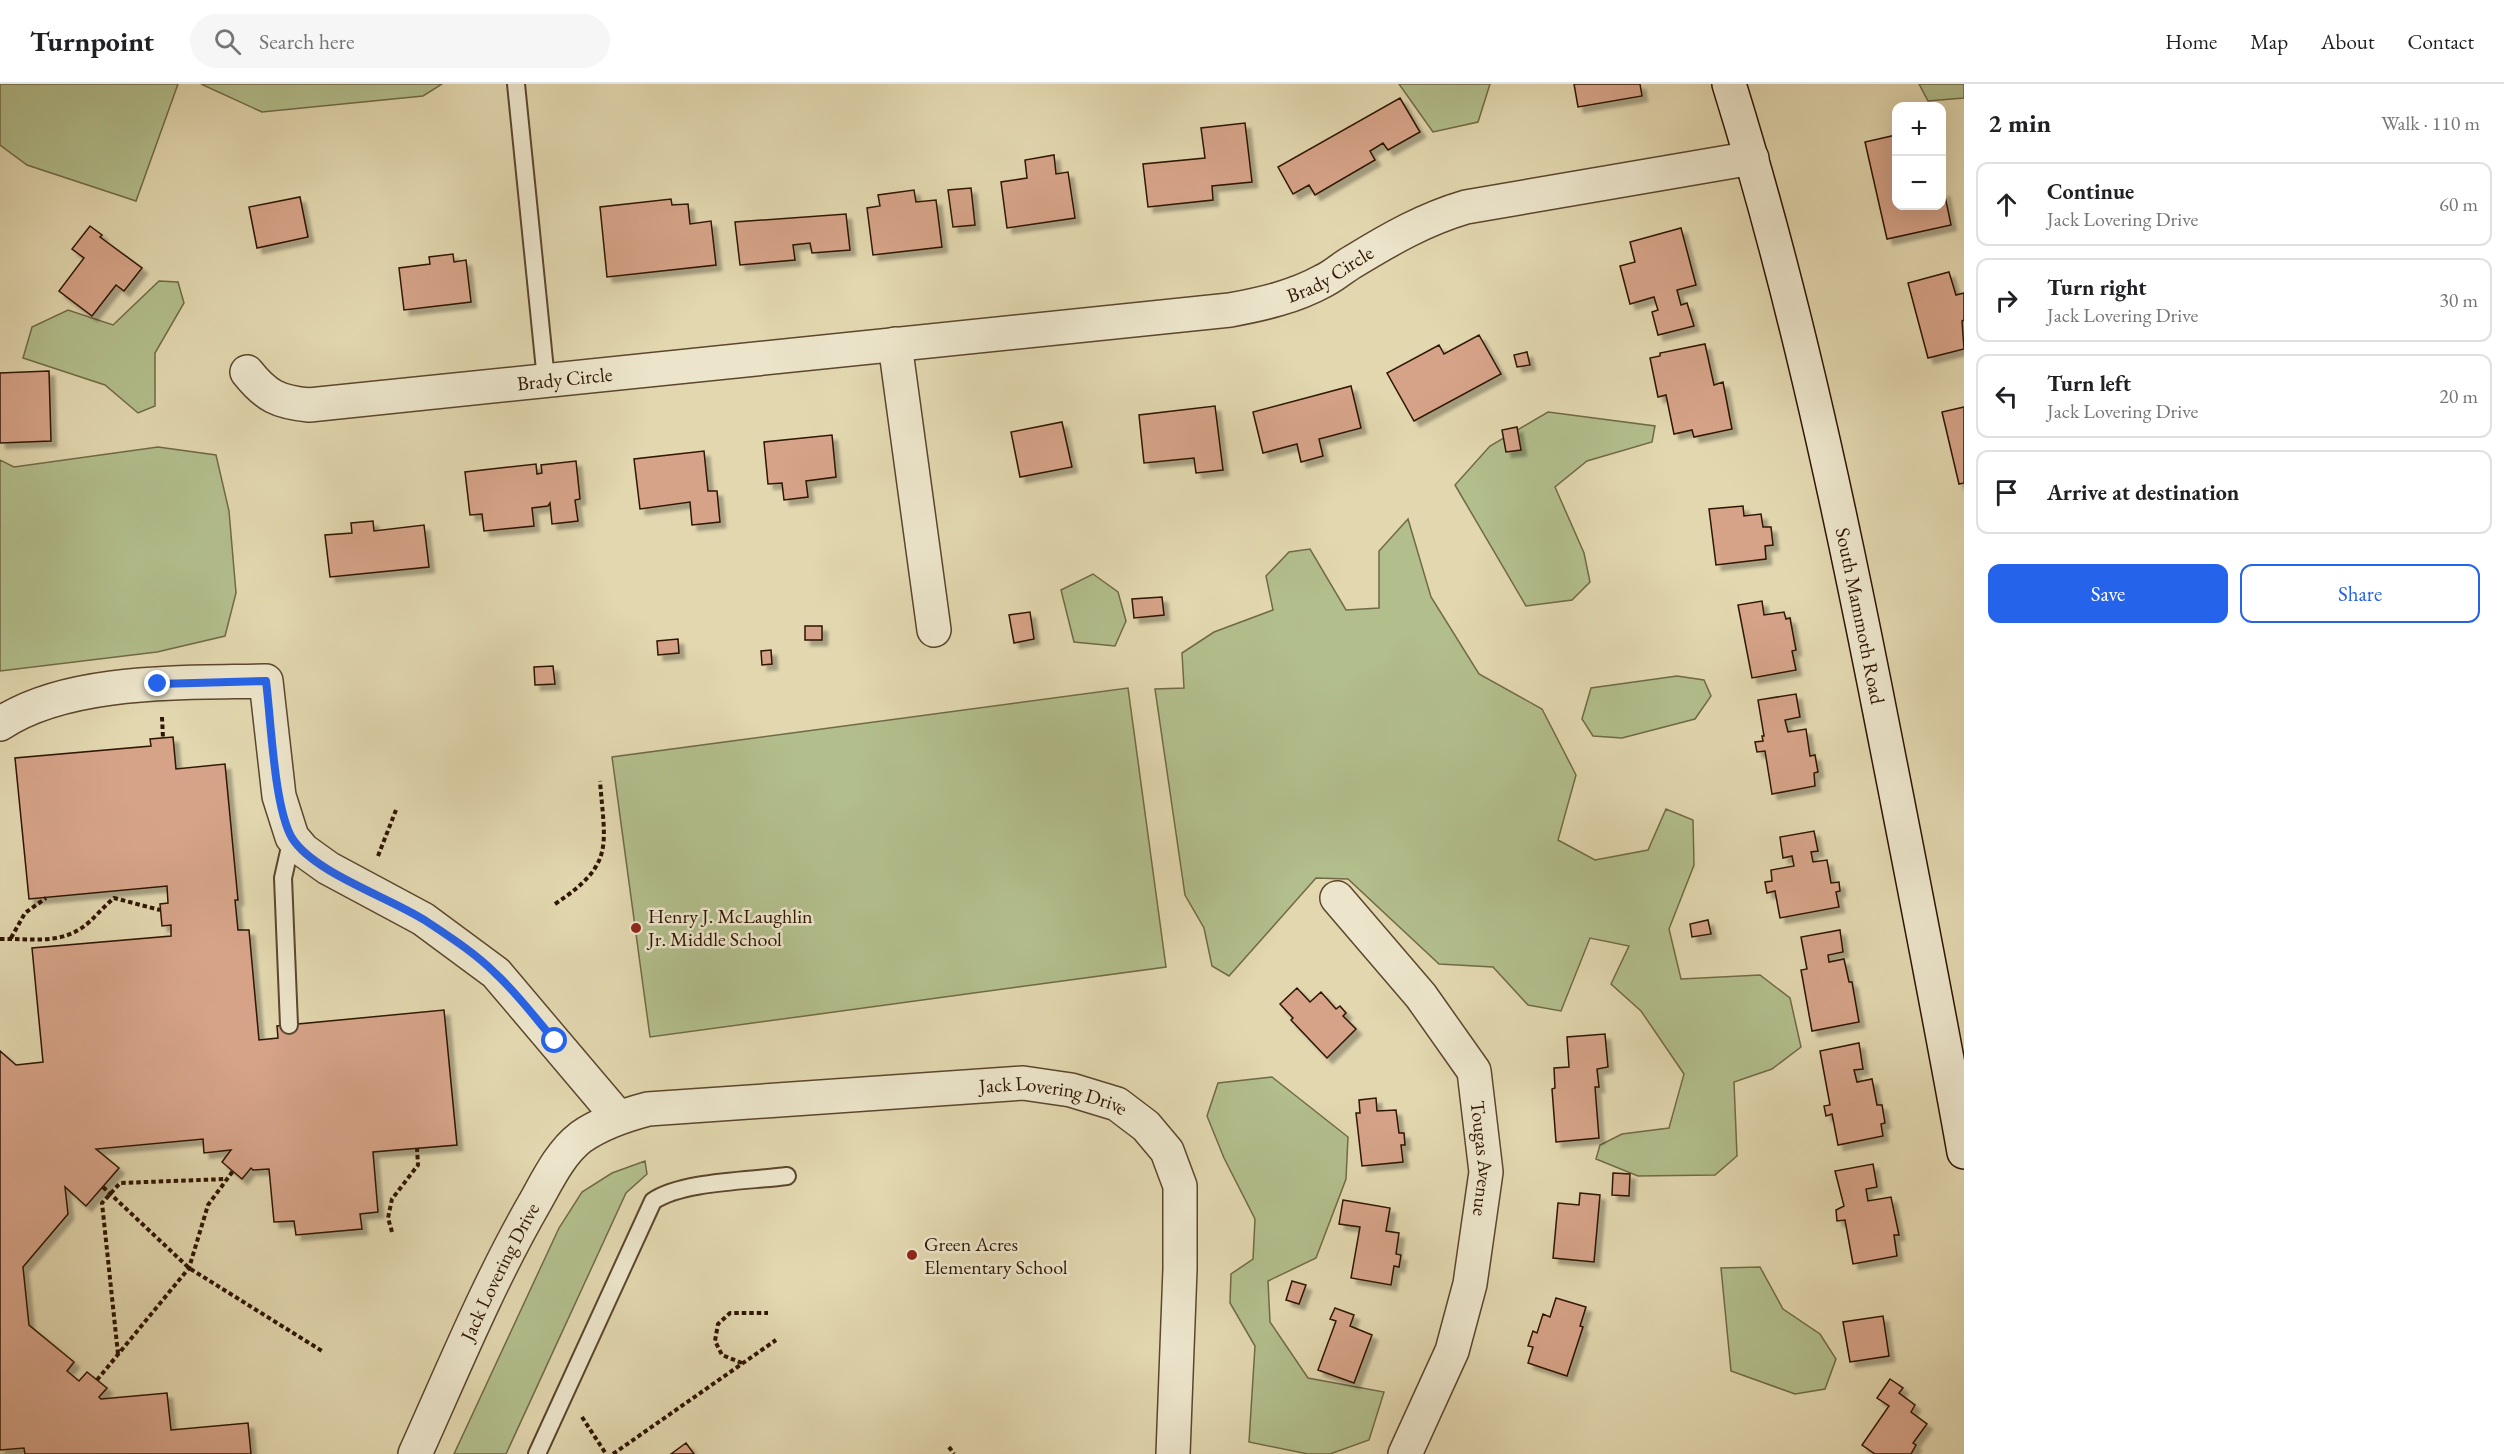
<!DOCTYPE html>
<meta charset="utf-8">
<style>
body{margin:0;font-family:"EB Garamond",serif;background:#f6f6f6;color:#202124}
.controls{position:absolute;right:18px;top:18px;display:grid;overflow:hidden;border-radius:12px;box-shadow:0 6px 24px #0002}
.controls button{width:54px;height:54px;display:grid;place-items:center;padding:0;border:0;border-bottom:2px solid #e0e0e0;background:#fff;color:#202124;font:30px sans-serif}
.stop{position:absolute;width:18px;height:18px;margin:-14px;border:4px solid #2563eb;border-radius:50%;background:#fff}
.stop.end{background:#2563eb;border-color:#fff;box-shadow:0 2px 6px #0008}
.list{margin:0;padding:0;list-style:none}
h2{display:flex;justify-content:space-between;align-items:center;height:78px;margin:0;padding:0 24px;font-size:26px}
h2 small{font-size:20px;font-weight:400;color:#757577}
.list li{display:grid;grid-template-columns:39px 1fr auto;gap:18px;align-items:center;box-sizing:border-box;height:84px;margin:0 12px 12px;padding:0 12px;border:2px solid #e0e0e0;border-radius:12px}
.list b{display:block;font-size:22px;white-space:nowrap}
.list p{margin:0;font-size:20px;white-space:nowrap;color:#757577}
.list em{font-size:20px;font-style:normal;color:#757577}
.actions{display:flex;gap:12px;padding:18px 24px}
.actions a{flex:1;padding:14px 0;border:2px solid #2563eb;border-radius:12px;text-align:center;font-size:21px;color:#2563eb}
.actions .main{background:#2563eb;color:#fff}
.icon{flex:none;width:33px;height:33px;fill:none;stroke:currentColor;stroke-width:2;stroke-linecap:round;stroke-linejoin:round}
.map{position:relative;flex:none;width:1964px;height:1370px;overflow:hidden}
header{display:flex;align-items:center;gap:36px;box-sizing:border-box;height:84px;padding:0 30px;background:#fff;border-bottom:2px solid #e0e0e0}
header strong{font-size:28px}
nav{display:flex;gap:33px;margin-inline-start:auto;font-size:21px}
.search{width:420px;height:54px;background:#f6f6f6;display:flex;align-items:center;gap:15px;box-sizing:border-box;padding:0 21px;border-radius:33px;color:#757577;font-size:22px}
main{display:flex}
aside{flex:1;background:#fff}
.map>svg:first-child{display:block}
.green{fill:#b2be8c;stroke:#706a46;stroke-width:1.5}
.building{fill:#d6a388;stroke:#2f1501;stroke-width:1.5;filter:url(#shadow)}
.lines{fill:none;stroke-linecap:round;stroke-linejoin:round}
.lane-casing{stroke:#5c462c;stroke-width:20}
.street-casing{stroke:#5c462c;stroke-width:36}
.secondary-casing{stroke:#2f1501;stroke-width:36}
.path{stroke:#2f1501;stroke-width:4;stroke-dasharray:4.5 3;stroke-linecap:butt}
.lane{stroke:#ece5cb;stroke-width:16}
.street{stroke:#ece5cb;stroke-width:33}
.secondary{stroke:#ece5cb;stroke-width:33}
.route{stroke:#2563eb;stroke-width:8}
.poi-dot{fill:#8f2418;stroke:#ece5cb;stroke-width:2}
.labels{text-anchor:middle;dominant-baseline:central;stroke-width:5;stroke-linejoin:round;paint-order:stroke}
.street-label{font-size:20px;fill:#2f1501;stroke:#ece5cb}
.poi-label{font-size:20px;fill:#2f1501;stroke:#ece5cb;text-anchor:start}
</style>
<header>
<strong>Turnpoint</strong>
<div class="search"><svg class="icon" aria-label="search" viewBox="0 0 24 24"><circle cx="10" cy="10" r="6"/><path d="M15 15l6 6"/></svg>Search here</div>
<nav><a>Home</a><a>Map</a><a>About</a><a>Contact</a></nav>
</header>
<main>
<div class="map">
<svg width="1964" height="1370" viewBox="0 0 1964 1370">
<defs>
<filter id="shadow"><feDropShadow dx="5.5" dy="5.5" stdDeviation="1.5" flood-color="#0004"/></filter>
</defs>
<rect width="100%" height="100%" fill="#e2d7af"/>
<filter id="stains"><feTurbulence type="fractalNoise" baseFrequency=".00333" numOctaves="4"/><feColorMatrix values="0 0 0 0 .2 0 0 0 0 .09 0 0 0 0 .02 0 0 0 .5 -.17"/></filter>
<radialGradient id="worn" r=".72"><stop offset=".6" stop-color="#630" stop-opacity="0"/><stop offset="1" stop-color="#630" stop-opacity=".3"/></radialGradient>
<!-- green -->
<path class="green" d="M0 0H178L136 117 27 81 0 61Z
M201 0H442L423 12 262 28Z
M1399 0H1490L1478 38 1433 48Z
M1919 0H1964V14L1928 17Z
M159 197 178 198 184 219 155 269V322L138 329 105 301 23 274 32 243 68 226 113 241Z
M1548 328 1655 342 1652 358 1587 377 1555 403 1584 469 1590 498 1572 516 1526 522 1455 401 1490 362Z
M158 363 216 371 229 427 236 509 225 552 157 568 0 587V376L14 383Z
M1408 435 1431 513 1479 590 1542 625 1576 691 1558 756 1595 776 1648 766 1666 725 1693 736 1694 781 1669 845 1681 895 1760 891 1790 914 1801 963 1772 985 1734 998 1737 1072 1715 1091 1638 1092 1596 1075 1600 1061 1622 1050 1669 1044 1684 990 1641 927 1611 900 1629 862 1590 854 1561 927 1528 921 1493 883 1439 880 1348 795 1316 794 1229 892 1212 882 1204 844 1185 811 1155 605 1184 604 1182 569 1214 548 1273 526 1266 492 1289 468 1310 465 1346 526 1379 524V467Z
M1093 490 1118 508 1126 537 1115 562 1074 558 1061 506Z
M1677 592 1704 596 1711 612 1695 635 1622 654 1593 652 1582 635 1591 604Z
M1128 604 1166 883 650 953 612 673Z
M1272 993 1348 1053 1346 1095 1316 1174 1268 1197 1270 1238 1308 1294 1384 1308 1369 1356 1330 1370H1308L1249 1358 1255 1262 1230 1219 1231 1190 1253 1175 1255 1135 1224 1074 1207 1032 1218 999Z
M645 1077 647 1090 626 1109 506 1370H454L559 1144 582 1108 612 1089Z
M1760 1183 1783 1225 1820 1250 1836 1275 1825 1305 1795 1310 1731 1287 1721 1184Z"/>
<!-- building -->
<path class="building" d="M1574 0H1640L1642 12 1578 23Z
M1400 14 1420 48 1388 66 1383 59 1370 67 1375 76 1315 111 1309 101 1293 110 1278 83Z
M1245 39 1252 98 1212 102 1213 116 1148 123 1143 80 1205 74 1201 44Z
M1896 51V122H1942V108L1944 107 1951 141 1887 155 1865 58Z
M1054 71 1056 90 1068 88 1075 134 1007 144 1001 98 1027 94 1025 76Z
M971 104 975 141 953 143 948 106Z
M914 106 916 118 936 116 942 163 873 171 867 124 880 122 878 111Z
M300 113 308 153 257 164 249 123Z
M671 115 672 121 688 120 690 140 711 137 716 181 607 193 600 123Z
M846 130 850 166 812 169 810 159 793 161 795 176 740 181 735 138Z
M90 142 102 151 100 153 142 184 124 207 116 201 92 232 59 207 84 174 72 165Z
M1681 144 1696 201 1677 206 1681 221 1687 219 1694 242 1658 251 1652 228 1658 226 1654 213 1630 220 1620 182 1635 178 1630 158Z
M453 170 454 178 466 176 471 218 404 226 399 184 430 180 429 173Z
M1949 188 1956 211 1964 209V236L1962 237 1964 265 1928 274 1908 199Z
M1479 251 1501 290 1414 337 1387 289 1439 261 1444 270Z
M1705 260 1714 301 1723 298 1732 345 1694 353 1692 346 1674 350 1666 311 1658 313 1650 274 1660 272V269Z
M1527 268 1530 281 1517 283 1514 271Z
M49 287 51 357 0 359V289Z
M1351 302 1361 344 1319 355 1323 372 1301 378 1297 360 1263 369 1253 328Z
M1215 322 1223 386 1196 389 1194 374 1144 379 1139 331Z
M1964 323V399L1959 400 1942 328Z
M1062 338 1072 383 1020 393 1011 348Z
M1517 343 1521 366 1506 368 1502 346Z
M832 351 836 393 806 397 808 413 784 416 782 399 768 400 764 358Z
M704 367 708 407H717L720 438 692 441 690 418 640 425 634 375Z
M576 377 580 415 575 416 578 437 552 440 550 419 548 422 532 424 534 442 484 447 482 430 470 431 465 388 536 380 537 390 542 389 541 381Z
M1743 422 1744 432 1761 430 1763 443H1771L1773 461 1765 462 1766 475 1716 481 1709 425Z
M373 437 374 447 424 441 429 483 330 493 325 451 352 449 351 439Z
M1162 513 1164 531 1134 534 1132 515Z
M1762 517 1764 531 1784 528 1786 535 1790 534 1796 566 1792 567 1796 586 1752 594 1738 521Z
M1030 528 1034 555 1014 559 1009 531Z
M805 542H822V556H805Z
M678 555 679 569 658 571 657 557Z
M771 566 772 580 762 581 761 567Z
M553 582 555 600 535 601 534 583Z
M1796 610 1800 633 1785 636 1788 648 1806 645 1810 672 1815 671 1818 688 1814 689 1815 702 1772 710 1765 667 1757 668 1755 658 1763 657 1762 652H1764L1758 616Z
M173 653 176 685 225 680 238 816H235L238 846H249L259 956 278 954 277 942 444 926 457 1061 373 1068 378 1128 360 1130 362 1145 296 1151 294 1137 274 1138 269 1085 253 1086 251 1084 242 1095 222 1078 231 1066 204 1069 203 1055 96 1065 119 1084 86 1122 65 1103 68 1130 23 1183 29 1241 74 1278 67 1287 79 1297 87 1288 107 1304 99 1313 101 1315 167 1309 171 1346 248 1339 251 1370H25L24 1364 0 1366V967L16 981 43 978 32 864 171 852V841L162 842 160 820 168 819 167 802 29 815 15 674 151 662 150 655Z
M1814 747 1818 767 1811 768 1813 778 1827 776 1831 799 1839 798 1840 807 1836 808 1839 823 1780 834 1775 807 1767 809 1765 798 1772 797 1771 786 1794 782 1792 772 1783 774 1780 753Z
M1708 836 1711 850 1692 853 1690 840Z
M1840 846 1843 868 1828 871 1829 878 1844 875 1849 898H1852L1859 938 1812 947 1801 886 1807 885 1801 853Z
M1297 904 1310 918 1321 908 1336 925 1340 922 1346 929 1343 932 1356 945 1327 974 1291 936 1293 934 1280 920Z
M1605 950 1608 983 1597 985 1599 1003H1595L1599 1054 1556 1058 1552 1005 1555 1004 1554 984 1569 983 1567 953Z
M1859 959 1863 985 1854 986 1857 998 1872 995 1877 1021H1882L1885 1039 1881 1040 1883 1052 1838 1061 1832 1030 1826 1032 1824 1022 1830 1021 1820 967Z
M1376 1014 1377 1027 1396 1026 1399 1049H1404L1405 1061H1401L1403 1078 1362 1082 1356 1029H1360L1359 1016Z
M1873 1080 1877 1103 1866 1105 1868 1117 1891 1113 1899 1151H1894L1897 1172 1853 1180 1845 1136 1837 1137 1836 1126 1844 1122 1835 1087Z
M1613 1089 1630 1090 1629 1112 1612 1111Z
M1580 1109 1600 1111 1594 1178 1553 1174 1558 1119 1579 1121Z
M1343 1116 1390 1124 1386 1147 1399 1149 1396 1170 1401 1171 1399 1183 1394 1182 1391 1201 1351 1194 1360 1143 1339 1140Z
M1292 1197 1306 1201 1299 1220 1286 1216Z
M1556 1214 1586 1223 1580 1242 1583 1243 1567 1292 1528 1279 1533 1263 1528 1262 1533 1247 1537 1249 1543 1230 1550 1233Z
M1335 1224 1354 1231 1350 1242 1372 1251 1354 1299 1318 1286 1336 1237 1330 1235Z
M1883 1232 1889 1272 1850 1278 1843 1238Z
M1890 1295 1903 1304 1899 1309 1915 1321 1911 1328 1927 1340 1913 1359 1916 1361 1911 1370H1875L1862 1361 1889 1322 1877 1314Z
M686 1359 694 1370H671Z"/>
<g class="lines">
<!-- lane casing -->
<g class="lane-casing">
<path id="lane" d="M516 0 546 296
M289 941 283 794 292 754
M537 1370 653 1117C682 1097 750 1097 787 1092"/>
</g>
<!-- street casing -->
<g class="street-casing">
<g id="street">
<path d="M895 260 934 546"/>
<path id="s1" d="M247 288C266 312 278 318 309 321L1230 226C1262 220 1294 213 1323 197 1334 192 1343 183 1354 177 1390 155 1425 135 1466 123L1752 74"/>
<path d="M0 640C69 594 186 599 266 597L279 712 292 753 303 766 328 784 423 835 496 889 618 1033"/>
<path id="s2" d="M1337 814 1421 912 1474 987 1486 1088 1470 1200 1452 1267 1405 1370"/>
<path id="s3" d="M415 1370C453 1286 488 1200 534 1120 547 1097 560 1069 581 1053 601 1039 625 1031 648 1025L1023 999 1071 1006 1117 1020 1146 1042 1167 1067 1180 1102V1185L1173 1370"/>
</g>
</g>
<!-- secondary casing -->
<g class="secondary-casing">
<g id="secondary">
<path id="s4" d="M1729 0C1790 196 1834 397 1874 598 1905 755 1936 911 1964 1068"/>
</g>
</g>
<!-- path -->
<path class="path" d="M162 633 163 654
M378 772 396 726
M555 820C615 780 605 763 600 697
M11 854 25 829 46 814
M0 855C29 854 58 861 83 843 93 836 103 823 114 814L160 826
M103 1103 189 1184 322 1267
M392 1148 388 1134 392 1115 418 1081 417 1064
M118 1270 102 1119 120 1099 226 1095
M742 1279 722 1271 715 1257 718 1240 730 1229H768
M97 1296 189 1184 208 1121 233 1087
M582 1333 606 1370
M949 1363 954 1370
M613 1370 776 1256"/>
<!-- lane -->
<use href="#lane" class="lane"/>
<!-- street -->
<use href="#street" class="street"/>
<!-- secondary -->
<use href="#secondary" class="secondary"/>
</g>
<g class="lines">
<!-- route -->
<path class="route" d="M158 600 266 597C271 636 274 723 292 754 314 789 391 814 426 837 450 853 475 869 495 889 517 909 536 935 555 957"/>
</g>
<!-- markers -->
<g class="poi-dot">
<circle cx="636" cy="844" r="6"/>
<circle cx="912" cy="1171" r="6"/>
</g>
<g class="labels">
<!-- street labels -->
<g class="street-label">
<text stroke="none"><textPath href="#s1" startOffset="1106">Brady Circle</textPath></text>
<text stroke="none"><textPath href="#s1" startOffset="330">Brady Circle</textPath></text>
<text stroke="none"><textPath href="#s4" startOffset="548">South Mammoth Road</textPath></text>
<text stroke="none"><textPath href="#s3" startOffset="840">Jack Lovering Drive</textPath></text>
<text stroke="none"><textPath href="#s2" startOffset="309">Tougas Avenue</textPath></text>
<text stroke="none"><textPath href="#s3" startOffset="201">Jack Lovering Drive</textPath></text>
</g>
<!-- poi labels -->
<g class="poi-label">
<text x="648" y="832">Henry J. McLaughlin<tspan x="648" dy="23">Jr. Middle School</tspan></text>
<text x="924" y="1160">Green Acres<tspan x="924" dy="23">Elementary School</tspan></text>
</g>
</g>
<rect width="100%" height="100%" filter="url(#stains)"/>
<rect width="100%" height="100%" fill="url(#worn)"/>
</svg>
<div class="controls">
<button>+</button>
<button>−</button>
</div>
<div class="stop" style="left:555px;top:957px"></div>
<div class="stop end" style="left:158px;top:600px"></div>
</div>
<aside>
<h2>2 min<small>Walk · 110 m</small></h2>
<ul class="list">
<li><svg class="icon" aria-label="ahead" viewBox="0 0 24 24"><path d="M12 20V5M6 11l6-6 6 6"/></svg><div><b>Continue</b><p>Jack Lovering Drive</p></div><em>60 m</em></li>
<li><svg class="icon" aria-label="right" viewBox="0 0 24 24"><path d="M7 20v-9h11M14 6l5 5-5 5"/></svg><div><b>Turn right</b><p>Jack Lovering Drive</p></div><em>30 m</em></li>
<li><svg class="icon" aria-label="left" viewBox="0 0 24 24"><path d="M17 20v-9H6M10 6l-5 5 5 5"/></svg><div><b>Turn left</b><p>Jack Lovering Drive</p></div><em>20 m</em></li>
<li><svg class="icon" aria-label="arrive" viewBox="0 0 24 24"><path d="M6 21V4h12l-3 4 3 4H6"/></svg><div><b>Arrive at destination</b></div></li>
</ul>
<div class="actions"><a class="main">Save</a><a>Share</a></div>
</aside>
</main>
